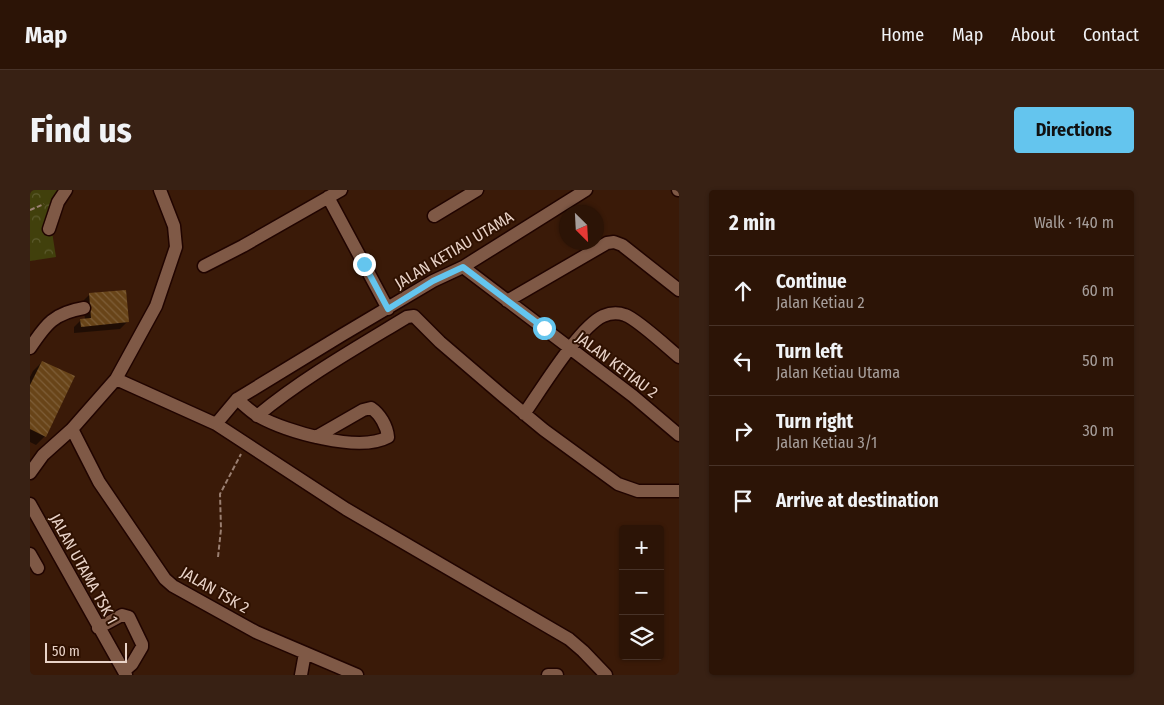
<!DOCTYPE html>
<meta charset="utf-8">
<style>
body{margin:0;font-family:"Fira Sans Condensed",sans-serif;background:#382114;color:#f1f3f6}
.controls{position:absolute;right:15px;bottom:15px;display:grid;overflow:hidden;border-radius:5px;box-shadow:0 1px 4px #0004}
.controls button{width:45px;height:45px;display:grid;place-items:center;padding:0;border:0;border-bottom:1px solid #483328;background:#2c1406;color:#f1f3f6;font:25px sans-serif}
.compass{position:absolute;left:529px;top:15px;width:45px;height:45px;border-radius:50%;background:#2c1406;box-shadow:0 1px 4px #0004;rotate:156deg}
.scale{position:absolute;left:15px;bottom:12px;width:82px;box-sizing:border-box;padding-left:5px;border:2px solid #e9d3c8;border-top:0;font-size:14px;line-height:18px;white-space:nowrap;color:#e9d3c8;-webkit-text-stroke:4px #2f1101;paint-order:stroke}
.stop{position:absolute;width:15px;height:15px;margin:-11px;border:4px solid #64c5ee;border-radius:50%;background:#fff}
.stop.end{background:#64c5ee;border-color:#fff;box-shadow:0 1px 5px #0008}
.list{margin:0;padding:0;list-style:none}
h2{display:flex;justify-content:space-between;align-items:center;height:65px;margin:0;padding:0 20px;font-size:21px}
h2 small{font-size:16px;font-weight:400;color:#a69e9b}
.list li{display:grid;grid-template-columns:32px 1fr auto;gap:15px;align-items:center;box-sizing:border-box;height:70px;padding:0 20px;border-top:1px solid #483328}
.list b{display:block;font-size:19px;white-space:nowrap}
.list p{margin:0;font-size:16px;white-space:nowrap;color:#a69e9b}
.list em{font-size:16px;font-style:normal;color:#a69e9b}
.icon{flex:none;width:28px;height:28px;fill:none;stroke:currentColor;stroke-width:2;stroke-linecap:round;stroke-linejoin:round}
.map{position:relative;flex:none;width:649px;height:485px;overflow:hidden;border-radius:5px}
header{display:flex;align-items:center;gap:30px;box-sizing:border-box;height:70px;padding:0 25px;background:#2c1406;border-bottom:1px solid #483328}
header strong{font-size:24px}
nav{display:flex;gap:28px;margin-inline-start:auto;font-size:18px}
.intro{display:flex;align-items:center;justify-content:space-between;box-sizing:border-box;height:120px;padding:0 30px}
h1{margin:0;font-size:35px}
.button{padding:12px 22px;border-radius:5px;background:#64c5ee;color:#111;font-size:18px;font-weight:700}
main{display:flex;gap:30px;padding:0 30px}
aside{flex:1;background:#2c1406;border-radius:5px;box-shadow:0 1px 4px #0004}
.map>svg:first-child{display:block}
.forest{fill:url(#forest-crowns)}
.shadow{fill:#0007}
.building{fill:url(#building-back-hatch)}
.lines{fill:none;stroke-linecap:round;stroke-linejoin:round}
.minor-casing{stroke:#200400;stroke-width:15}
.path{stroke:#9a7f71;stroke-width:2;stroke-dasharray:5 2.5;stroke-linecap:butt}
.minor{stroke:#7f5946;stroke-width:12}
.route{stroke:#64c5ee;stroke-width:6}
.labels{text-anchor:middle;dominant-baseline:central;stroke-width:4;stroke-linejoin:round;paint-order:stroke}
.street-label{font-size:16px;fill:#e9d3c8;stroke:#2f1101}
</style>
<header>
<strong>Map</strong>
<nav><a>Home</a><a>Map</a><a>About</a><a>Contact</a></nav>
</header>
<div class="intro"><h1>Find us</h1><a class="button">Directions</a></div>
<main>
<div class="map">
<svg width="649" height="485" viewBox="0 0 649 485">
<defs>
<pattern id="forest-crowns" width="20" height="18" patternUnits="userSpaceOnUse" patternTransform="scale(1.25)"><rect width="20" height="18" fill="#41400c"/><path d="M2 6a3 3 0 1 1 6 0M12 15a3 3 0 1 1 6 0" fill="none" stroke="#5c5b2e"/></pattern>
<pattern id="building-back-hatch" width="6" height="6" patternUnits="userSpaceOnUse" patternTransform="scale(1.25)"><rect width="6" height="6" fill="#684418"/><path d="M-1 5l2 2M0 0l6 6M5-1l2 2" fill="none" stroke="#7e5e38"/></pattern>
</defs>
<rect width="100%" height="100%" fill="#3a1a08"/>
<!-- forest -->
<path class="forest" d="M0 0H32L19 23 26 67 0 71Z"/>
<!-- shadow -->
<path class="shadow" d="M60 104 97 132 90 139 44 143V137L51 130 55 129 53 111Z
M12 172 15 246 6 255 0 252V187L3 181Z"/>
<!-- building -->
<path class="building" d="M96 100 99 132 51 137 50 129 61 128 59 103Z
M12 171 45 186 16 247 0 239V195Z"/>
<g class="lines">
<!-- minor casing -->
<g class="minor-casing">
<path id="minor" d="M648 0H649
M298 7 358 119
M404 26 447 0
M19 39 28 12 36 0
M174 76 213 56 311 0
M433 77 603 206 649 245
M477 111 577 53 584 52 592 55 649 100
M0 158C16 134 24 123 54 118
M86 189 186 234 316 319 539 449 553 461 576 485
M207 209C214 215 221 222 228 226 257 242 329 263 358 247 357 236 350 224 341 218L333 220 286 247
M494 224C511 200 549 137 573 126 580 123 587 122 595 125 607 129 637 157 649 167
M227 226C273 188 326 158 377 127L384 126 410 152 473 206 514 240 588 294 608 301H649
M186 234 207 209 312 145 403 91 433 77 556 0
M42 239 69 292 135 389 143 396 226 442 327 485
M0 283 13 265 42 239 86 189 126 116 146 57 144 36 130 0
M0 314 96 485
M0 364 8 378
M68 438 92 425 99 427 112 454V457L102 474 94 481
M271 485 275 463
M518 485H527"/>
</g>
<!-- path -->
<path class="path" d="M0 20 14 14
M188 367 191 339 190 304 211 264"/>
<!-- minor -->
<use href="#minor" class="minor"/>
</g>
<g class="lines">
<!-- route -->
<path class="route" d="M334 74 358 119 403 91 433 77 514 138"/>
</g>
<g class="labels">
<!-- street labels -->
<g class="street-label">
<text transform="translate(424 60) rotate(-31)">JALAN KETIAU UTAMA</text>
<text transform="translate(587 175) rotate(37)">JALAN KETIAU 2</text>
<text transform="translate(54 379) rotate(61)">JALAN UTAMA TSK 1</text>
<text transform="translate(185 400) rotate(30)">JALAN TSK 2</text>
</g>
</g>
</svg>
<div class="controls">
<button>+</button>
<button>−</button>
<button><svg class="icon" aria-label="layers" viewBox="0 0 24 24"><path d="M12 4l9 5-9 5-9-5zM3 14l9 5 9-5"/></svg></button>
</div>
<svg class="compass" viewBox="-18 -18 36 36"><path d="M0-13l5 13h-10z" fill="#e53935"/><path d="M0 13l5-13h-10z" fill="#a69e9b"/></svg>
<div class="scale">50 m</div>
<div class="stop" style="left:514px;top:138px"></div>
<div class="stop end" style="left:334px;top:74px"></div>
</div>
<aside>
<h2>2 min<small>Walk · 140 m</small></h2>
<ul class="list">
<li><svg class="icon" aria-label="ahead" viewBox="0 0 24 24"><path d="M12 20V5M6 11l6-6 6 6"/></svg><div><b>Continue</b><p>Jalan Ketiau 2</p></div><em>60 m</em></li>
<li><svg class="icon" aria-label="left" viewBox="0 0 24 24"><path d="M17 20v-9H6M10 6l-5 5 5 5"/></svg><div><b>Turn left</b><p>Jalan Ketiau Utama</p></div><em>50 m</em></li>
<li><svg class="icon" aria-label="right" viewBox="0 0 24 24"><path d="M7 20v-9h11M14 6l5 5-5 5"/></svg><div><b>Turn right</b><p>Jalan Ketiau 3/1</p></div><em>30 m</em></li>
<li><svg class="icon" aria-label="arrive" viewBox="0 0 24 24"><path d="M6 21V4h12l-3 4 3 4H6"/></svg><div><b>Arrive at destination</b></div></li>
</ul>
</aside>
</main>
